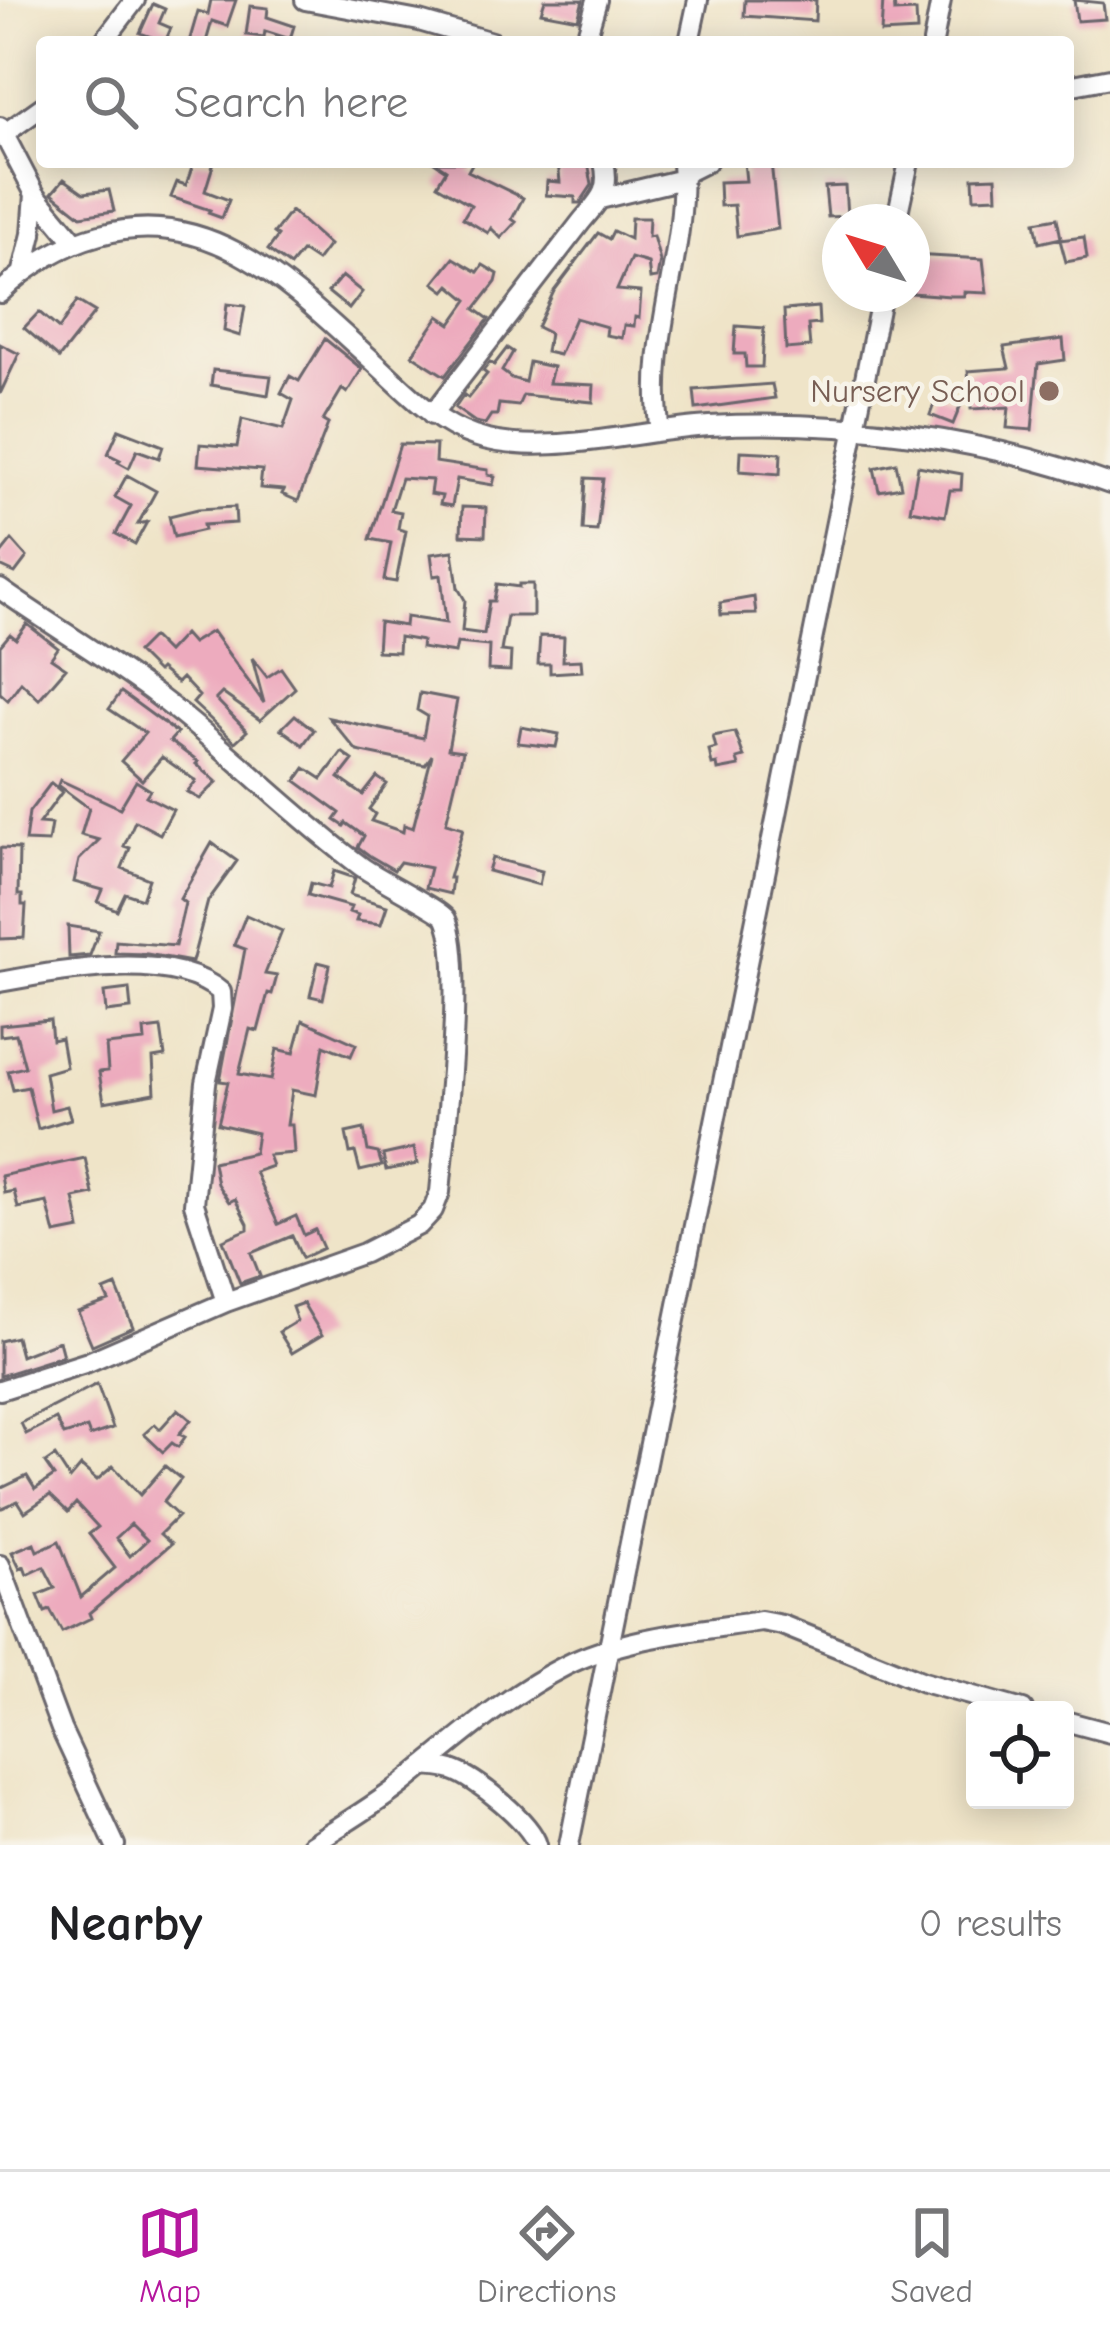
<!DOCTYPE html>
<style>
body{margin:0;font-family:"Comic Neue",sans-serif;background:#f2f2f2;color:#202124}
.controls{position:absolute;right:36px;bottom:36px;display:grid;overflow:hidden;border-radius:12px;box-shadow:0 6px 30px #0003}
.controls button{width:108px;height:108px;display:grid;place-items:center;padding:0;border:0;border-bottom:3px solid #e0e0e0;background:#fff;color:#202124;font:60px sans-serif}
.compass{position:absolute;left:822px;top:204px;width:108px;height:108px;border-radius:50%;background:#fff;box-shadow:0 6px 30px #0003;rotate:308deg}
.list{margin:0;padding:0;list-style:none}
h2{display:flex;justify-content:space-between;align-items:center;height:156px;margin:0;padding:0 48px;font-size:51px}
h2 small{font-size:39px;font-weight:400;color:#757577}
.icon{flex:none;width:66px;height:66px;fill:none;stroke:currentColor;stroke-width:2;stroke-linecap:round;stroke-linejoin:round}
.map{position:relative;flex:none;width:1110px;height:1845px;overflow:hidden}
.search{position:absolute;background:#fff;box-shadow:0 6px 30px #0003;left:36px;right:36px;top:36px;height:132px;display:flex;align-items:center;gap:30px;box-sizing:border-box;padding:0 42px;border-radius:12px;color:#757577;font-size:45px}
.sheet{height:324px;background:#fff}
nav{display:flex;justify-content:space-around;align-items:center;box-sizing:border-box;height:168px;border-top:3px solid #e0e0e0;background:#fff;font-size:33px;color:#757577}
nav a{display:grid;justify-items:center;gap:6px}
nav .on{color:#b5179e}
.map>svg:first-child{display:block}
.building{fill:#edabbe;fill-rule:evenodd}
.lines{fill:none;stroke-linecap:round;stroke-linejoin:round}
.street-casing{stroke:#6a666c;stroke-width:24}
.street{stroke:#fff;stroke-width:18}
.education-dot{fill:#8d6e63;stroke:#f7f3e8;stroke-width:4.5}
.labels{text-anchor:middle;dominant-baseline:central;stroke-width:9;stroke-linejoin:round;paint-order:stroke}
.education-label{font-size:33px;fill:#785e54;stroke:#f7f3e8;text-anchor:end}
</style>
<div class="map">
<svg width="1110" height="1845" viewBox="0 0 1110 1845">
<rect width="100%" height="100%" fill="#f7f3e8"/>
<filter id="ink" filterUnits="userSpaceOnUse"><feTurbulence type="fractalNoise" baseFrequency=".00833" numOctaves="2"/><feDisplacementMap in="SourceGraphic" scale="24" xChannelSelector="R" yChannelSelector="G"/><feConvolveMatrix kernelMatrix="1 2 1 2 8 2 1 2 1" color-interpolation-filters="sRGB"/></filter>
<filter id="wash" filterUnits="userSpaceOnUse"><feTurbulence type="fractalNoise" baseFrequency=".004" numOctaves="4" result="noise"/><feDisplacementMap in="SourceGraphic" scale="48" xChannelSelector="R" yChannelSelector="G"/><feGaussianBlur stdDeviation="2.7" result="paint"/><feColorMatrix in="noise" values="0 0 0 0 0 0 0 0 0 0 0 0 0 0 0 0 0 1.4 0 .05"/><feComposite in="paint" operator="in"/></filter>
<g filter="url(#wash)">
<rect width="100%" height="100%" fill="#efe4c8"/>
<g id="blocks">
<!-- building -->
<path class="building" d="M211 0H236L227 26 212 21 206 42H189L198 11 208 14Z
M545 0H583L578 19 541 12Z
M745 0H816L815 21 744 16Z
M883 0H894L895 12 916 11 917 31 881 33Z
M1074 0 1103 3 1105 19 1077 21Z
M153 4 165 9 159 23 171 28 165 42 140 33Z
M250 6 268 8 267 17 294 26 290 39 265 31 264 37 246 35Z
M194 162H214L205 191 229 200 222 218 208 213 210 210 171 197 177 182 186 185Z
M434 162H473L468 171 523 198 512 219 516 222 501 238 491 228 488 233 463 218 471 205 437 185 446 170Z
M558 162H588L592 185 580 203H575V197L546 195 547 181 560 182Z
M744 162H771L778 229 737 236 734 205 720 206 719 182 746 181Z
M996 177 997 197 974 198 973 178Z
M64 179 84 193 109 190 114 211 81 216 52 193Z
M845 186 847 216 828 217 825 187Z
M291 211 329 245 317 261 302 251 290 266 268 250 278 236 274 233Z
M631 218H649L648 237 653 236 660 261 657 278 650 279 648 263 631 258 617 290 641 292 639 318 635 317 634 326 624 325 622 338 606 335 607 327 575 318 559 355 546 352 549 333 537 327 554 291 598 233 609 239 613 231 630 239Z
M1057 218 1061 238 1039 243 1035 222Z
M1084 237 1087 258 1066 262 1060 240Z
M912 255 983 259 987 293 964 292V296H950L912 293Z
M454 258 478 272 483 265 498 274 496 282 475 309 489 319 445 376 412 355 439 316 451 324 468 300 450 285 445 291 434 283Z
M342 276 362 292 349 309 328 292Z
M77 301 95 312 59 358 24 328 39 312 59 329Z
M227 304 245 306 240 336 224 331Z
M818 307 819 324 808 325 810 347 786 349 784 310Z
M736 326 764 328 762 367H746L745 354H734Z
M325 339 362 369 347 393 342 389 323 421 328 424 298 501 282 494 284 490 260 488 262 470 198 465 200 444 237 447 242 419 283 429 293 400 281 393 290 376 299 381Z
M1063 339 1065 360 1038 364 1032 430 1007 428 1009 407 971 409 968 371 1009 368 1004 347Z
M0 344 19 354 0 394Z
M507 348 513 352 502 371 511 378 525 382 529 362 553 367 549 383 594 385 593 402 523 395 518 406 499 404 497 415H491L485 424 475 422 455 408 464 395 468 398 487 374 483 371 490 362 494 365Z
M213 370 271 376 268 395 211 385Z
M772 384 775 398 696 409 694 390Z
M938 393 962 402 953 424 930 415Z
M119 429 163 446 159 458 137 450 129 468 118 462 120 460 108 454Z
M400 444 436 445 435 462 488 470V474L495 476 493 485 457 479 452 506 440 504 442 496 430 494 432 480 401 478 391 510 401 512 398 529 406 531 396 582 384 580 391 543 370 539Z
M741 451 781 453 780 474 740 471Z
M896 463 901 487 879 491 874 468Z
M918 466 962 474 961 490H950L945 516 910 510Z
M127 475 156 491 138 524 147 522 135 544 116 534 131 506 115 497Z
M586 478 603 479 597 531 583 530Z
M235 507 236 523 203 525 204 530 174 537 169 516 198 509Z
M462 507 486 508 485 536 461 535Z
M12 540 27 557 15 573 0 566V555Z
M453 551 458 588 465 600 462 631 484 634 489 601H494L497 584 519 587V584H533V616H507L501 651 511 652 510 671 488 670 489 646 457 643 455 653 421 648 422 641 399 637 398 652 377 651 379 622 405 626 406 617 446 623 441 575 434 576 431 554Z
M754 597 756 614 721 615 720 603Z
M27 624 58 648 51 658 66 668 39 699 21 682 8 700 0 693V646L10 634 16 639Z
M212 631 264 703 252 658 267 677 281 668 295 688 260 720 222 693 216 699 247 731 235 742 193 703 199 696 182 678 177 683 160 669 157 672 137 652 152 637 167 652 184 634 192 643Z
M540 636 564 637 563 661 581 660 582 671 550 673V664H538Z
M121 692 177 733 170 741 198 762 196 764 217 782 200 799 187 792 196 781 162 757 142 780 121 761 145 733 109 709Z
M420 693 457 700 448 749 463 751 446 823 463 828 449 878H452L450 894 425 888 430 868 400 862 394 870 370 856 358 847 364 836 346 823 344 826 335 820 340 813 296 781 305 768 322 779 342 752 353 760 339 778 363 795 377 777 387 784 369 809 375 814 371 821 403 832 404 825 413 828 432 755 425 765 357 751 329 718 423 738 427 716 417 710Z
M295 715 314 730 303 745 281 729Z
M521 727 559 734 556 747 518 743Z
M735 732 744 757 737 759 739 766 718 770 717 764 712 765 709 750 716 748 713 736Z
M60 780 120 808 136 781 150 790 146 796 173 810 160 834 135 821 124 846 130 848 122 868 149 879 142 899 125 893 117 910 98 902 103 890 74 882 79 860 99 840 81 835 89 808 58 785Z
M51 783 62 792 39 823 51 824 48 842 25 841 29 812Z
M212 843 237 861 208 901 192 962 147 954 115 953 116 941 175 946 185 903 180 899Z
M0 848 19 849 18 895H22V905H26L24 938 0 939Z
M492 858 542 871 539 885 488 871Z
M334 871 355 878 350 895 387 906 381 924 356 921 358 915 349 912 351 907 308 895 311 883 329 888Z
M246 915 282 931 265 974 277 976 272 994 268 993 258 1031 250 1029 239 1074 271 1080 277 1049 294 1053 303 1020 356 1044 351 1056 324 1045 316 1095 292 1090 287 1125H292L294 1153 268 1155 272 1166 255 1172 278 1224 296 1216 304 1235 315 1230 323 1248 302 1258 292 1236 251 1253 260 1276 240 1283 223 1240 248 1229V1224L235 1199 229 1202 217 1184 213 1162 254 1153 257 1133 218 1124 228 1082 220 1081 245 949 234 945Z
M68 926 99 931 90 955 69 957Z
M318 962 330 965 323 999 310 996Z
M129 989 131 1009 106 1012 104 992Z
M50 1020 52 1040 61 1038 66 1067 45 1073 51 1110 67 1106 71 1119 38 1129 28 1087 13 1090 8 1071 25 1067 16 1034 0 1036V1025Z
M161 1028 165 1056 153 1058 155 1093 104 1102 99 1072 108 1071 106 1045 145 1041 144 1030Z
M364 1129 368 1151 378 1153 382 1166 360 1171 355 1152 350 1153 346 1133Z
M414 1148 417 1164 386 1170 383 1155Z
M85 1158 93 1194 74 1198 80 1229 55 1234 47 1202 18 1208 14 1191 4 1193 1 1176Z
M116 1286 133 1327 92 1345 78 1312 109 1301 104 1291Z
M303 1303 322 1335 292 1353 279 1332 297 1321 292 1307Z
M16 1337 21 1356 59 1341 63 1356 0 1376V1341Z
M97 1384 113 1428 90 1436 87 1428 64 1435 56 1419 26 1434 21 1423Z
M178 1409 191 1420 179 1434 185 1437 178 1447 172 1443 163 1452 144 1434 155 1424 160 1429Z
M55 1456 70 1479 81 1466 97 1480 113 1466 140 1495 165 1466 181 1479 163 1502 178 1516 160 1534 171 1544 89 1613 91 1618 62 1632 50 1610 45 1612 38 1595 55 1588 44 1567 27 1575 24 1567 20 1569 12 1552 34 1543 37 1551 59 1541 81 1597 115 1568 89 1534 98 1527 76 1503 68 1512 50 1495 25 1512 18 1501 0 1509V1489L27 1476 35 1489 54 1476 45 1463ZM131 1524 147 1540 130 1556 116 1538Z"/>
</g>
</g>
<g filter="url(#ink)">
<use href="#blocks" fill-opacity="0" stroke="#6a666c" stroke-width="3"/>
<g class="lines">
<!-- street casing -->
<g class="street-casing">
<path id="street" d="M305 0 419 21 492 42
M103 42 135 0
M585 42 597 0
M689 42 698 0
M933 42 941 0
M1068 86 1110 78
M0 127 35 194 75 242
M4 134 42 107
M683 174 707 162
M604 198 683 179
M896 222 909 162
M23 271 32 234 35 194
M0 293C29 265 62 245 100 235 214 203 296 292 373 361 404 389 434 423 474 436 539 459 640 430 709 426 843 419 984 438 1110 484
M432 415 581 222C599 200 611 192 604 162
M660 431C645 340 688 254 682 162
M0 589C52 626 108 658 159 697 229 750 291 814 362 867 377 878 442 911 446 919 466 962 445 1137 440 1192L433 1210 419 1225 364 1253 226 1302 88 1362 0 1390
M0 982C60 971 171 949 221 992L222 1009 206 1083 194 1204 226 1302
M0 1565 61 1729 115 1845
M1065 1721 1110 1733
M424 1766C433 1767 444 1767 452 1770 475 1777 531 1822 537 1845
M311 1845C341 1825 374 1806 402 1784 455 1742 504 1697 565 1666 622 1637 697 1631 761 1621L782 1625 923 1682 1023 1710
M569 1845 882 294"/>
</g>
<!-- street -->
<use href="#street" class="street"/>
</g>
</g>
<!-- markers -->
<circle class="education-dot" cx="1049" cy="391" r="12"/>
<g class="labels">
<!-- education labels -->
<g class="education-label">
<text x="1025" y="391">Nursery School</text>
</g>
</g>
</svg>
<div class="controls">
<button><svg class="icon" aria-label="locate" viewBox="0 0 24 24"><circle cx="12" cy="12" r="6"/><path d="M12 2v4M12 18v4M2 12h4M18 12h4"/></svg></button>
</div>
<svg class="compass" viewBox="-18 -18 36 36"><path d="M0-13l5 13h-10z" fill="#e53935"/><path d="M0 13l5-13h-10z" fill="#757577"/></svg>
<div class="search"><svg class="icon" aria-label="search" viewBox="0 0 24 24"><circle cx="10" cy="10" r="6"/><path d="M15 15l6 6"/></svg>Search here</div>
</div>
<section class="sheet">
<h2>Nearby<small>0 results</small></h2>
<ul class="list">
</ul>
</section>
<nav>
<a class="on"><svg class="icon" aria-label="map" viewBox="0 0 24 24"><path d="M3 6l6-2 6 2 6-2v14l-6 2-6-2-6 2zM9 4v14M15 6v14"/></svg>Map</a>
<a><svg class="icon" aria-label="directions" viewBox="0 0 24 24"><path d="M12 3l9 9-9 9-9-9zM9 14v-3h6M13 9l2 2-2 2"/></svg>Directions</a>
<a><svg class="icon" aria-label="saved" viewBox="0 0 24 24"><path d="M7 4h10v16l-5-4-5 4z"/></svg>Saved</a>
</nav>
